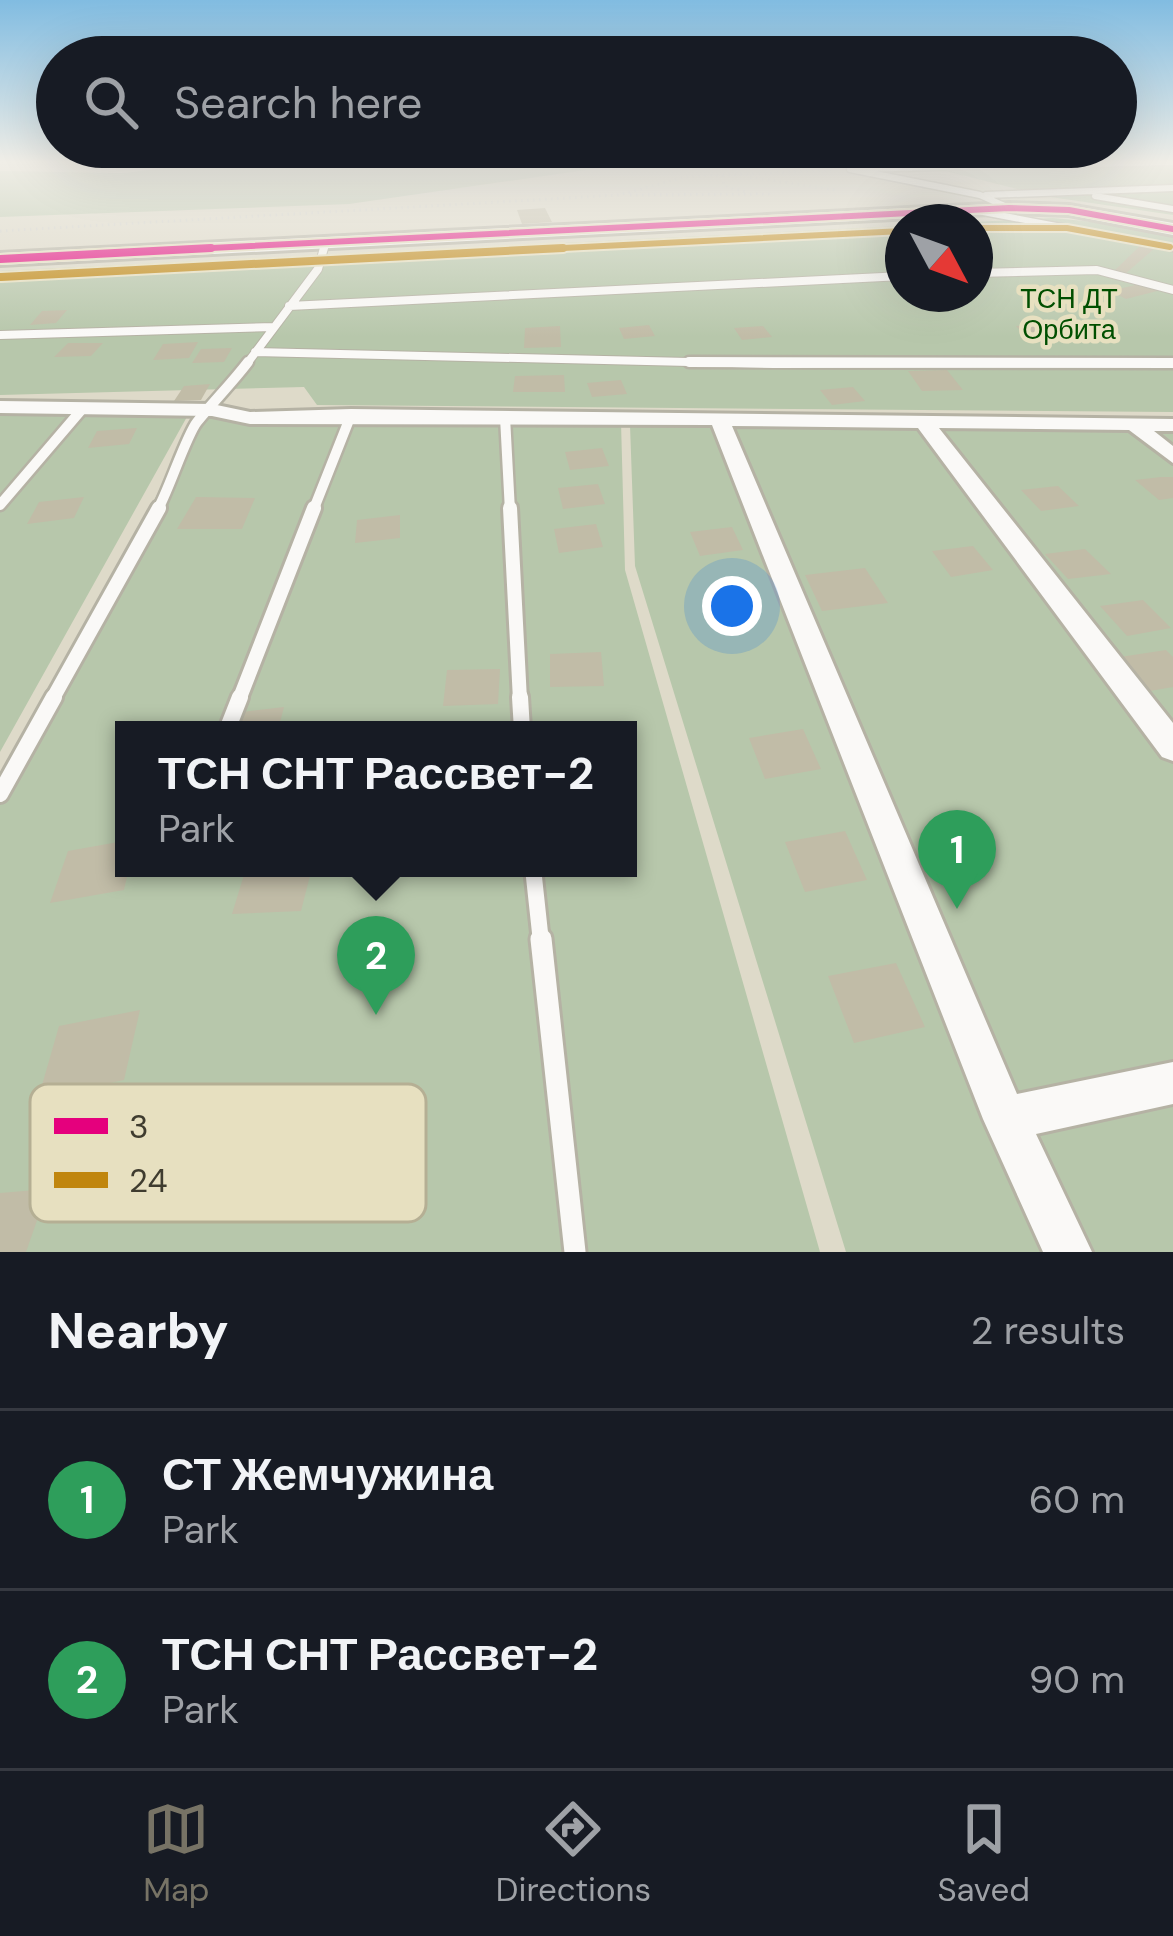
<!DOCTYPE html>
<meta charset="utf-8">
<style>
body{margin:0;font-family:"DM Sans",sans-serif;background:#20242c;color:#f1f3f6}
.compass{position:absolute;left:885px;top:204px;width:108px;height:108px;border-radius:50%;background:#171b24;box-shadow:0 12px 48px #0002;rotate:131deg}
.you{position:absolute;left:732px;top:606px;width:42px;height:42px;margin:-30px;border:9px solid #fff;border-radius:50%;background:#1a73e8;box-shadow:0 0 0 18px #1a73e833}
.badge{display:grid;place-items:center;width:78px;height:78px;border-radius:50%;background:#777365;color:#fff;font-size:39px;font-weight:700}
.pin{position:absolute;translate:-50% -99px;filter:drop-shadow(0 3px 6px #0008)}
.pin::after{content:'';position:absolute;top:63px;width:42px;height:36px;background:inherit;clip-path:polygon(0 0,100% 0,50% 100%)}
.popup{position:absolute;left:115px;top:721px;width:522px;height:156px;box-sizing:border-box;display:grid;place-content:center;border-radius:0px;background:#171b24;filter:drop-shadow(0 3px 9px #0005);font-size:39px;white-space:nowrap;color:#9ea1a6}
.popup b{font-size:45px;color:#f1f3f6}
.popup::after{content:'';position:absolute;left:50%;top:100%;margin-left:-24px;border:24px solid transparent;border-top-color:#171b24}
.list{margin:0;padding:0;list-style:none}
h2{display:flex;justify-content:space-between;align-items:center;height:156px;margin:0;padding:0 48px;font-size:51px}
h2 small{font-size:39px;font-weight:400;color:#9ea1a6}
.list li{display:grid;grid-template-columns:78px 1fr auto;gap:36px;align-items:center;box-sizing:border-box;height:180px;padding:0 48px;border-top:3px solid #363941}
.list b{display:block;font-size:45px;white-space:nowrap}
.list p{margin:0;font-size:39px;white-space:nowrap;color:#9ea1a6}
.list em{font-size:39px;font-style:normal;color:#9ea1a6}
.icon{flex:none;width:66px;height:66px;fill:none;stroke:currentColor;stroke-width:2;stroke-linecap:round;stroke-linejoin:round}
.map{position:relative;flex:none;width:1173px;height:1252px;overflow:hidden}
.search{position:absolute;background:#171b24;box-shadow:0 12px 48px #0002;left:36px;right:36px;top:36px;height:132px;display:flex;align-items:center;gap:30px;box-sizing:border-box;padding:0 42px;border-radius:66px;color:#9ea1a6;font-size:45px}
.sheet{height:516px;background:#171b24}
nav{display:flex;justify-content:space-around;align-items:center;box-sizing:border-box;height:168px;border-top:3px solid #363941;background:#171b24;font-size:33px;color:#9ea1a6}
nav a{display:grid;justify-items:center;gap:6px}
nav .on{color:#777365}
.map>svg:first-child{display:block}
.green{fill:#b7c7ab;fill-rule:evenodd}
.building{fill:#c1bca7}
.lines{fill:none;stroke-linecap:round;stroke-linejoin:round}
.service-far5-casing{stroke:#b5b2a4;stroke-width:9}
.service-far4-casing{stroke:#b5b2a4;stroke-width:10}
.service-far3-casing{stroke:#b5b2a4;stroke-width:15}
.service-far2-casing{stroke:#b5b2a4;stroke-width:20}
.service-far1-casing{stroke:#b5b2a4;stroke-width:22}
.service-casing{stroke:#b5b2a4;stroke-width:27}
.minor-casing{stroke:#b5b2a4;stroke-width:6}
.secondary-casing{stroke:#b5b2a4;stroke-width:6}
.path{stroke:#d1d1cc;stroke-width:3;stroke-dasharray:1.5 4.5;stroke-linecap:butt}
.service-far5{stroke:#faf9f7;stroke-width:6}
.service-far4{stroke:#faf9f7;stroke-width:8}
.service-far3{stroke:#faf9f7;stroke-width:10}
.service-far2{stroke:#faf9f7;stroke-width:14}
.service-far1{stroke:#faf9f7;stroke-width:16}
.service{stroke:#faf9f7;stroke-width:21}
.minor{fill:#faf9f7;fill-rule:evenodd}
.secondary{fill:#faf9f7;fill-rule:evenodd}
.bus-1-far1-casing{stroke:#e7e0c0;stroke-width:10}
.bus-1-casing{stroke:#e7e0c0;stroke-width:12}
.bus-2-far1-casing{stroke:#e7e0c0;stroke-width:10}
.bus-2-casing{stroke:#e7e0c0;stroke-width:12}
.bus-1-far1{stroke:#e5007d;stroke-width:6}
.bus-1{stroke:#e5007d;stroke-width:8}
.bus-2-far1{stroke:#c0860e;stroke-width:6}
.bus-2{stroke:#c0860e;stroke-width:8}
.labels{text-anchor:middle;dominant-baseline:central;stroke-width:9;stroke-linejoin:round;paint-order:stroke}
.far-park-label{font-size:27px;fill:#004f00;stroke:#e7e0c0}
.key{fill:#e7e0c0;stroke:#b5af94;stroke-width:3}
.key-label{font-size:33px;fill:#3f3c2f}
</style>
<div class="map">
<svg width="1173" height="1252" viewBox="0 0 1173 1252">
<rect width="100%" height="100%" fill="#dedac9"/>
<!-- green -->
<path class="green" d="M211 162H641L349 204 0 217V171L125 173Z
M1173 162V215L1044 196 942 170Z
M1053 218 1135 226 1173 237V412L317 405 304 387 0 395V271L903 226V294H975L974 222Z
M209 412 621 422 625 570 820 1252H0V777L198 421ZM124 730H628V868H124Z
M0 414 188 415 0 752Z
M630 425 1173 431V1252H846L635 566Z"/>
<!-- building -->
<path class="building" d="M545 208 552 222 522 224 517 210Z
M1141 245 1155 248 1125 274 1114 271Z
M1144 283 1161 290 1126 299 1110 291Z
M67 310 56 323 30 325 42 311Z
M1054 323 1072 341 1031 342 1016 326Z
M649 325 655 336 624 339 619 328Z
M560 326 561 347 524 348 525 328Z
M763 326 772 337 742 340 734 328Z
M198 342 189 358 153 360 163 344Z
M68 343H103L91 356 54 357Z
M232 348 224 362 192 363 201 349Z
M947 370 963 390 922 391 908 371Z
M564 375 565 392H513L515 376Z
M621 380 627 394 592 397 587 383Z
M210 384 201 400 174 401 184 386Z
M853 387 865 401 832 405 820 390Z
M137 428 129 444 88 448 97 431Z
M602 448 609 466 570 470 565 452Z
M1161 477H1173V498L1159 500 1135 480Z
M598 484 605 504 563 509 558 488Z
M1058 486 1079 506 1041 511 1021 490Z
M84 497 74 518 27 524 39 502Z
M196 497 255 498 242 529H177Z
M400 515V538L355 543 357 520Z
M596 524 603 547 559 553 554 529Z
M732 527 743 550 700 556 690 532Z
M973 546 993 570 951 577 932 551Z
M1085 549 1111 574 1068 579 1045 554Z
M865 568 888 603 822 611 805 575Z
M1143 600 1171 628 1127 636 1100 606Z
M1166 650 1173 657V687L1150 691 1120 657Z
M601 652 604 686 550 687V654Z
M500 669 498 704 443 706 447 670Z
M284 707 278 730H236L242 712Z
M803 729 821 769 765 779 749 738Z
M845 831 867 880 805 892 785 842Z
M124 841V868H129L124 890 50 903 68 851Z
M246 868H312L301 911 232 914Z
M896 963 925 1027 854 1043 828 976Z
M140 1010 124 1080 38 1099 59 1026Z
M48 1189 26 1252H0V1193Z"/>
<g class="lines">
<!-- service-far5 casing -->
<g class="service-far5-casing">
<path id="service-far5" d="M986 195 1173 188
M1095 196 1173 209
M1009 208 980 195 850 169 1173 162
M978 211 1173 248
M323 251 326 243"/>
</g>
<!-- service-far4 casing -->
<g class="service-far4-casing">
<path id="service-far4" d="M975 273 1097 270 1173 290
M289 306 903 276
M0 335 274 327
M255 352 774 364 1173 363
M246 365 318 269 324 248"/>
</g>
<!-- service-far3 casing -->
<g class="service-far3-casing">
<path id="service-far3" d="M689 362 1173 363
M505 417 510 511
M0 505 83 408
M157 511C169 490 186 436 197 422 213 402 232 383 248 362
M313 511 351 415"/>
</g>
<!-- service-far2 casing -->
<g class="service-far2-casing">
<path id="service-far2" d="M510 508 520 700
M52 700 159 508
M239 700 314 508"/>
</g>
<!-- service-far1 casing -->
<g class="service-far1-casing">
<path id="service-far1" d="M520 697 522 730
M227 730 240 697
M0 794 54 697
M533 868 541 942"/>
</g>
<!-- service casing -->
<g class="service-casing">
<path id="service" d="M541 939 575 1252"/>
</g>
<!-- minor casing -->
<g class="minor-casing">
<path id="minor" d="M0 401 212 404 250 412 351 409 1173 419V431H1154L1173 446V463L1129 430 939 428 1173 723V761L1162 757 918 428 732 426 1017 1094 1173 1062V1104L1036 1134 1092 1252H1043L983 1119 712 425 250 424 212 416 0 413Z"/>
</g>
<!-- secondary casing -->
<g class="secondary-casing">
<path id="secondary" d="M1009 203 1069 205 1173 223V235L1069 215 1009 213 0 265V253Z"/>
</g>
<!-- path -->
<path class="path" d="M723 176 724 186 746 192
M750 177 835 190
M630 195 773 194
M0 231 619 195 685 177 834 170"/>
<!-- service-far5 -->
<use href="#service-far5" class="service-far5"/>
<!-- service-far4 -->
<use href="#service-far4" class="service-far4"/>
<!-- service-far3 -->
<use href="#service-far3" class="service-far3"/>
<!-- service-far2 -->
<use href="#service-far2" class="service-far2"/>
<!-- service-far1 -->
<use href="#service-far1" class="service-far1"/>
<!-- service -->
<use href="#service" class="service"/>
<!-- minor -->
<use href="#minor" class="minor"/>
<!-- secondary -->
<use href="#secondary" class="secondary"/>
<!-- bus-1-far1 casing -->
<g class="bus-1-far1-casing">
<path id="bus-1-far1" d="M151 251 1009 208 1069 210 1173 229"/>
</g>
<!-- bus-1 casing -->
<g class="bus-1-casing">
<path id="bus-1" d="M0 259 211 248"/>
</g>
<!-- bus-2-far1 casing -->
<g class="bus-2-far1-casing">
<path id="bus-2-far1" d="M975 228H1067L1170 247
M504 251 903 231"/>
</g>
<!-- bus-2 casing -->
<g class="bus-2-casing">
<path id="bus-2" d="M1 277 563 248"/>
</g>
<!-- bus-1-far1 -->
<use href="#bus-1-far1" class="bus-1-far1"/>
<!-- bus-1 -->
<use href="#bus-1" class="bus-1"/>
<!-- bus-2-far1 -->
<use href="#bus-2-far1" class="bus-2-far1"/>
<!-- bus-2 -->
<use href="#bus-2" class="bus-2"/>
</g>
<!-- sky -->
<linearGradient id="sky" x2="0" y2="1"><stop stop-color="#81bce1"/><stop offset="0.48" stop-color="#f0eee7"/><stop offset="1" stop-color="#f0eee7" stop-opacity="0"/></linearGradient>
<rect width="1173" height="337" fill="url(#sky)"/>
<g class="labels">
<!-- far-park labels -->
<g class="far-park-label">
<text x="1069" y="298">ТСН ДТ<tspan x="1069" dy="31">Орбита</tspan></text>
</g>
</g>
<!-- legend -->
<rect x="30" y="1084" width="396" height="138" rx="18" class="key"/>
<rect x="54" y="1118" width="54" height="16" fill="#e5007d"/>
<rect x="54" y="1172" width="54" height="16" fill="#c0860e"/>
<g class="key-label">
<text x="129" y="1138">3</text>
<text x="129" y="1192">24</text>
</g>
</svg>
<svg class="compass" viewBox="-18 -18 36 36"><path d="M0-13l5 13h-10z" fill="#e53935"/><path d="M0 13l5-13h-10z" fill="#9ea1a6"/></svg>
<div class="you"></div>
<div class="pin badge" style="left:957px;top:909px;background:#2e9e5b">1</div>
<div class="pin badge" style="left:376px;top:1015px;background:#2e9e5b">2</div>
<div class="popup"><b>ТСН СНТ Рассвет-2</b>Park</div>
<div class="search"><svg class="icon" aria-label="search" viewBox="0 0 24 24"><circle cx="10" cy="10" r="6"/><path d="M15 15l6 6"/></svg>Search here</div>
</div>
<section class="sheet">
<h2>Nearby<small>2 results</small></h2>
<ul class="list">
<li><span class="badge" style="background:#2e9e5b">1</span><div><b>СТ Жемчужина</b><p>Park</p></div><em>60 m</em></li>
<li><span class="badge" style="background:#2e9e5b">2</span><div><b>ТСН СНТ Рассвет-2</b><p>Park</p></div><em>90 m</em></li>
</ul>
</section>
<nav>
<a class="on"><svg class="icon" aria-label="map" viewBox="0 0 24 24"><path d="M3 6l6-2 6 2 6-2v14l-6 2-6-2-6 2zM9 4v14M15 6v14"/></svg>Map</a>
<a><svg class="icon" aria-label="directions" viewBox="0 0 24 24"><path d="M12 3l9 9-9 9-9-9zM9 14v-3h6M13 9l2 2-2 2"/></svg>Directions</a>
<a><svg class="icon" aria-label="saved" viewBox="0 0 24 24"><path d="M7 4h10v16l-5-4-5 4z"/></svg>Saved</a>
</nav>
